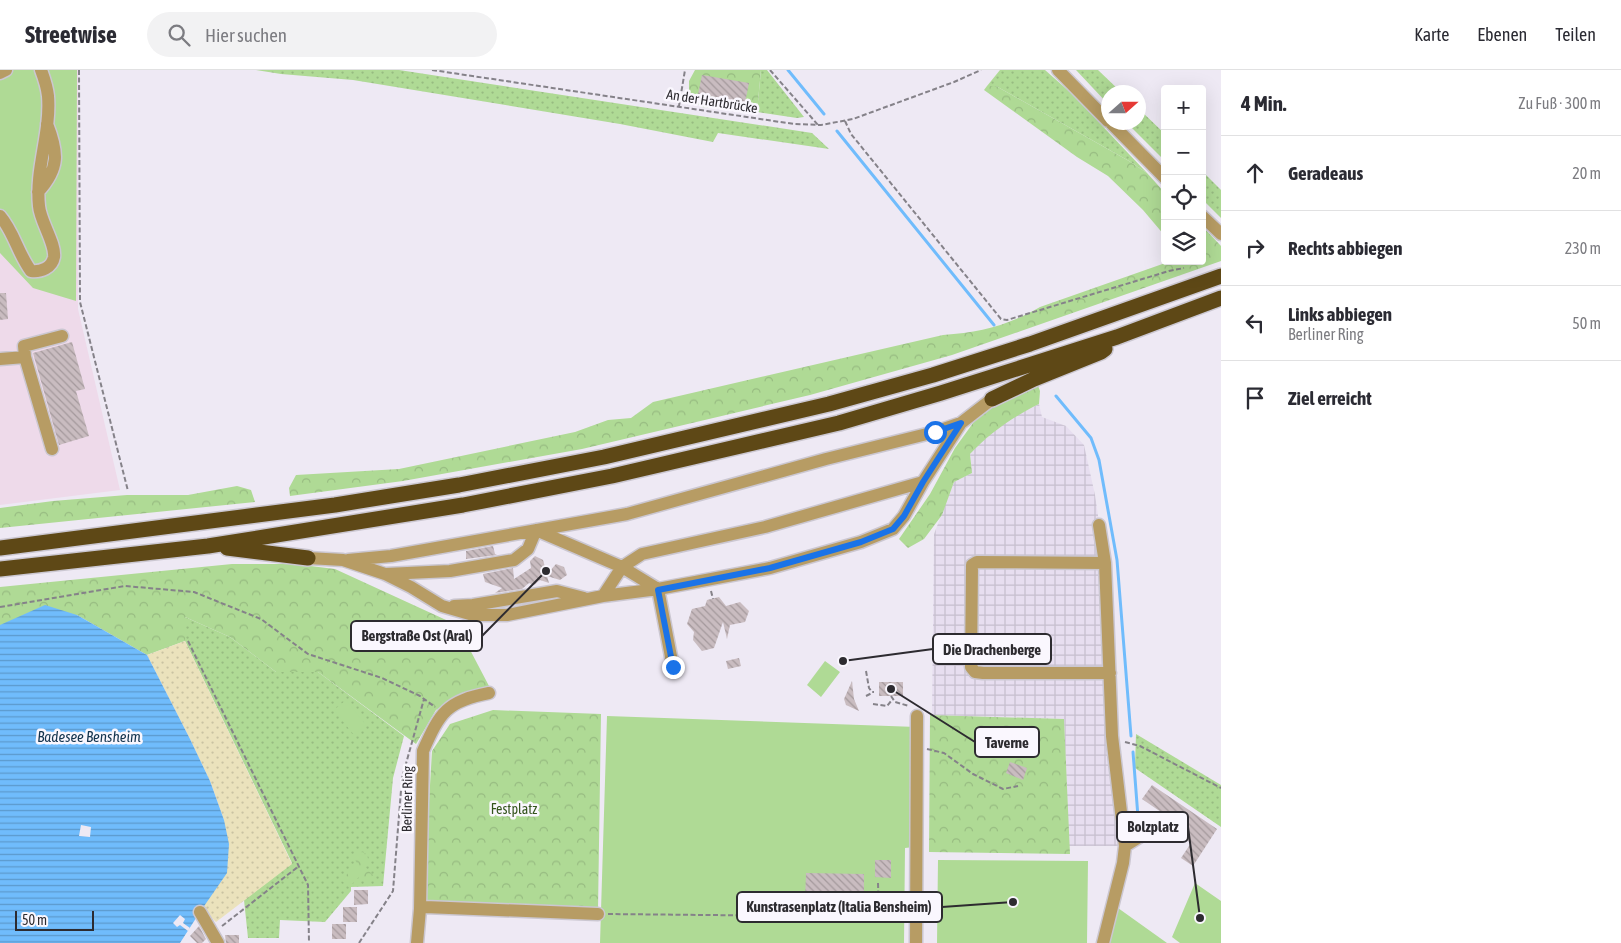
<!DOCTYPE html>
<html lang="de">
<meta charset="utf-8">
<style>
body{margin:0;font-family:"Asap Condensed",sans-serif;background:#f2f2f3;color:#2b2b33}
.controls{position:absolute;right:15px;top:15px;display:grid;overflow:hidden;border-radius:5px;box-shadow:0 5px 20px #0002}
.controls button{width:45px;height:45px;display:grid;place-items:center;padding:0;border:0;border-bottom:1px solid #e1e1e2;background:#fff;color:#2b2b33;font:25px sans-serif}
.compass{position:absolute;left:1101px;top:15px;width:45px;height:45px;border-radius:50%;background:#fff;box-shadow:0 5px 20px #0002;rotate:69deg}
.scale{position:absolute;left:15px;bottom:12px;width:79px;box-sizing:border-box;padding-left:5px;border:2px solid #2d2b30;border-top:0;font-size:14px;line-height:18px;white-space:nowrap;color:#2d2b30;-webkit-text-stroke:4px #faf7fe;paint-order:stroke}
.stop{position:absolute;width:15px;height:15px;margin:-11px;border:4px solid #1a73e8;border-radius:50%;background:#fff}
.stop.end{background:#1a73e8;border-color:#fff;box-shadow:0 1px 5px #0008}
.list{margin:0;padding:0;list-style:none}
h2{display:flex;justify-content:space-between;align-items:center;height:65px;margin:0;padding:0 20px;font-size:21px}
h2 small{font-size:16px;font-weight:400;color:#7c7c81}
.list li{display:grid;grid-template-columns:32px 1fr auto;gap:15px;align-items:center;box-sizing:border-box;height:75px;padding:0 20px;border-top:1px solid #e1e1e2}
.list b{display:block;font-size:19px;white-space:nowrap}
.list p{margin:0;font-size:16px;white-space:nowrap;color:#7c7c81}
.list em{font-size:16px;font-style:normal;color:#7c7c81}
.icon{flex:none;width:28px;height:28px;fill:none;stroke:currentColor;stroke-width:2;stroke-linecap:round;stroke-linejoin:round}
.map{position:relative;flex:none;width:1221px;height:873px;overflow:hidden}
header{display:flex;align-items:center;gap:30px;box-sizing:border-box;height:70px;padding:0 25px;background:#fff;border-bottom:1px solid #e1e1e2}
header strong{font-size:24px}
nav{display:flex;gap:28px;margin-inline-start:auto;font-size:18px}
.search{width:350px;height:45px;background:#f2f2f3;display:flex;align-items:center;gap:12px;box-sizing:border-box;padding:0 18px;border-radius:28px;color:#7c7c81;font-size:19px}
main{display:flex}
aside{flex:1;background:#fff}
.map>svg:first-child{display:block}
.commercial{fill:#eedaea}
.industrial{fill:url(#industrial-grid)}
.grass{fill:url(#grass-dots)}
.forest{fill:url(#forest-crowns)}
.sand{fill:url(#sand-dots)}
.pitch{fill:#afda95}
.water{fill:url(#water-rules);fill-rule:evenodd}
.pier{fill:#eee9f4}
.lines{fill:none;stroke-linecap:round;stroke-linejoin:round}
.stream{stroke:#70bcfc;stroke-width:3}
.building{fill:url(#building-back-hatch)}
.minor-casing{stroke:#cbc7d1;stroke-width:15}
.highway-casing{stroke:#cbc7d1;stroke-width:18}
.path{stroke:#858289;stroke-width:2;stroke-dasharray:5 2.5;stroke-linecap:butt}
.minor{stroke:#b79c64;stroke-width:12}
.highway{stroke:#5e4816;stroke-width:15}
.route{stroke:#1a73e8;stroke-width:6}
.labels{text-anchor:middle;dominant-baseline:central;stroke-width:5;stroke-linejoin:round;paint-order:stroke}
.street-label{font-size:14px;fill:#2d2b30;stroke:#faf7fe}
.park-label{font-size:14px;fill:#34541d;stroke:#faf7fe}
.water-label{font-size:15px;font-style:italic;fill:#14344e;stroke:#faf7fe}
.leader{fill:none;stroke:#2d2b30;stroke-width:2}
.callout-dot{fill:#2d2b30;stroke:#faf7fe;stroke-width:2}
.callout{fill:#faf7fe;stroke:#2d2b30;stroke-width:2}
.callout-label{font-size:15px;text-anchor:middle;font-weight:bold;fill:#2d2b30}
</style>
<header>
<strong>Streetwise</strong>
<div class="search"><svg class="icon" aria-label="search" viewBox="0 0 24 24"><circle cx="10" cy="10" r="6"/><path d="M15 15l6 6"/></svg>Hier suchen</div>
<nav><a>Karte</a><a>Ebenen</a><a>Teilen</a></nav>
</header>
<main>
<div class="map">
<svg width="1221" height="873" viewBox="0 0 1221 873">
<defs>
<pattern id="industrial-grid" width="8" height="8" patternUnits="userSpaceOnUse" patternTransform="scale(1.25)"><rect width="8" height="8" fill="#e7def0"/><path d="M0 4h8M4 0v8" fill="none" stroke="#c6bfce"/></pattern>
<pattern id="grass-dots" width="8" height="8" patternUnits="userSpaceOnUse" patternTransform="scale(1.25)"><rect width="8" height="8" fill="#afda95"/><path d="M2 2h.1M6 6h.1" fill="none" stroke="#97bb81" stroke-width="1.8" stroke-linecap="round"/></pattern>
<pattern id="forest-crowns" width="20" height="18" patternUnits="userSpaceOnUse" patternTransform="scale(1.25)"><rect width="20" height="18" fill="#afda95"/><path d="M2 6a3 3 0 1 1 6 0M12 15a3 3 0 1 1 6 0" fill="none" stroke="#97bb81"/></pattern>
<pattern id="sand-dots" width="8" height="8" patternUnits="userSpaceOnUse" patternTransform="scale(1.25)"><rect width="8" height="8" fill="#ebe2bc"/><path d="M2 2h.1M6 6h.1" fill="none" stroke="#cac2a2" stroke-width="1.8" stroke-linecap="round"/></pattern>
<pattern id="water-rules" width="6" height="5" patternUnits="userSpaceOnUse" patternTransform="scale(1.25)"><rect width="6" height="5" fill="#70bcfc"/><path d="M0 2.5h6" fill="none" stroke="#5c99cc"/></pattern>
<pattern id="building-back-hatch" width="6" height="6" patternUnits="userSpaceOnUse" patternTransform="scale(1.25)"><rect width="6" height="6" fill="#c9bcc0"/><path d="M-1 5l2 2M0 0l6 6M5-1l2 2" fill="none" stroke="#a4999c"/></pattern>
</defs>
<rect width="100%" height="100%" fill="#eee9f4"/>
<!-- commercial -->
<path class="commercial" d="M0 0H78V239L120 420 0 435Z"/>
<!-- industrial -->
<path class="industrial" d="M1039 334 1042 347 1066 356 1084 375 1095 425 1105 493 1125 776H1069L1064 649 932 645 934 464 954 412 972 403 970 384 986 367 1015 346Z"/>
<!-- grass -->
<path class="grass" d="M256 0H399L812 63 829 79 718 63 713 72 620 54 353 10 281 4Z
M761 0H767L804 47 797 48 757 42Z
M1000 0H1045L1071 23 1147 103 1129 91 996 16H987Z
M1076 0H1098L1121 22H1108V34Z
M1139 39 1165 64V91L1127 53 1138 52Z
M1202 101 1221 120V148L1202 129Z
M185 547 230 567 276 602H318L404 666 393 708 383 816 351 817V821L325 852 280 850 279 868H248L244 830 292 793 185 571Z
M1136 664 1221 715V757L1135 698Z"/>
<!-- forest -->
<path class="forest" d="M695 0H761L757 42 702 37 689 29V11Z
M987 16H996L1129 91 1147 103 1165 123V166L1143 140 1108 106 1077 87 984 20Z
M1202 156 1221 176V191L952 285 810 325 582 379 403 411 290 426 289 418 296 405 399 399 575 362 608 350 631 348 653 332 943 265C981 262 1007 256 1040 237L1171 191H1202Z
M1037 313 1040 321 1039 334C1011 348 991 362 970 384L972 403 954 412 942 445 924 469 908 478 899 469 930 424 955 378 981 342Z
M237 416 251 420 255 432 0 458V438L53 431 127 425H188Z
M232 494H294L335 499 457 555 489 616 462 623 436 640 416 674 318 602H276L230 567 185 547V571L147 585 77 545 0 555V517Z
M493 640 601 644 598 840 423 835 432 681 450 654Z
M930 645 1064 649 1070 784 929 782Z
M362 782 367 784 368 789 364 796 373 805 369 809H364L360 806 349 817 342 811 350 800 354 799 357 794 355 789 356 785Z"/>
<!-- sand -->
<path class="sand" d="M185 571 292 794 216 852 203 839 224 750 210 711 190 669 147 585Z"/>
<!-- pitch -->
<path class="pitch" d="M0 0H77L76 231 33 218 0 183Z
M825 591 840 602 821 627 807 615Z
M346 630 366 655 354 665 334 640Z
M607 646 917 657 914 777 905 778 904 873H600Z
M938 790 1088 791 1087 873H937Z
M1195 813 1221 831V873H1180L1172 867Z
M1118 838 1167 873H1109Z"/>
<!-- water -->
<path class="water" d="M45 535 77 545 147 585 190 669 210 711 224 750 229 774 227 803 200 842 180 873H0V555ZM81 755 91 757 90 767 79 766Z"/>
<!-- pier -->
<path class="pier" d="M180 845 185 849 183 853 190 858 188 861 180 855 177 857 173 853Z"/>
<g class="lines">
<!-- stream -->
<path class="stream" d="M788 0 824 44
M837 61 994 255
M1056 326 1091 368 1099 390 1117 490 1131 666
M1133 682 1139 760"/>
</g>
<!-- building -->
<path class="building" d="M702 5 749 13 745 33 698 24Z
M0 223H6L8 249 0 250Z
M72 272 85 319 76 321 89 366 59 375 33 283Z
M493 476 495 484 497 485 466 489V481Z
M535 486 543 490 547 504 556 494 564 497 567 505 560 510 547 506 549 513 540 510 534 515 529 513 522 519 495 523 502 518 485 512 483 504 513 498 514 509 531 498 530 491Z
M719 527 726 536 740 532 749 541 745 552 730 555 727 569 723 552 714 578 702 581 693 570 694 562 687 554 692 539 705 536 707 530Z
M739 588 741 596 728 599 726 591Z
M852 611 854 629 859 641 846 635 844 629Z
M879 612H903V626H879Z
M1010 692 1027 698 1023 710 1006 703Z
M1152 715 1217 759 1193 796 1181 788 1191 773 1156 750 1161 742 1142 729Z
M875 790H891V808L875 807Z
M806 803 864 804V830L805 829Z
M354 820H368V834L354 835Z
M343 837H357V852H343Z
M332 854H346V869H332Z
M199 856 206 869 202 873H197L190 866Z
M225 865H239V873H226Z"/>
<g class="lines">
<!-- minor casing -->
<g class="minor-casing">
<path id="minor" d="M1058 0 1108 51
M0 3 6 0
M1110 52 1165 108
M38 122C60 98 58 82 47 54
M0 146C14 162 18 184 31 201 41 202 52 198 54 187 56 174 40 151 39 136 35 99 51 63 48 26 47 17 44 8 41 0
M1202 146 1221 164
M0 289 25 287
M52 379 25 287 24 276 62 266
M1099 455 1105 493 1112 666 1125 776
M308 488 343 490 385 504 411 517 442 536 473 545H507L603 526 658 519 770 498 861 472 893 459 904 446 923 412 961 353 992 329
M348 490 391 486 627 444 826 389 935 362 961 353
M1105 493 977 492 972 495 971 597 975 602 983 603H1110
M386 504 450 501 514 490 528 479 536 460 622 497 658 519 673 597
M603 526 622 497 642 484 765 457 923 412
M454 536 473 535 557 521 584 528
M420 839 425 837 598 844
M200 842 218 873
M417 873 420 839 423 681C440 642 447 631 489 623
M916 873 917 646
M1103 873 1123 793 1125 776 1141 766"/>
</g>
<!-- highway casing -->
<g class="highway-casing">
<path id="highway" d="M992 329 1034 309 1101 282 1105 279
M0 478 335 435 459 415 604 387 829 334 933 305 1030 274 1221 206
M227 478 308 488
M0 499 208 476 463 435 612 406 839 353 941 323 1117 267 1221 228"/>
</g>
<!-- path -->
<path class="path" d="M79 0 80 232 128 421
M432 0 794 54 821 55 853 49 954 12 981 0
M770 0 818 55
M679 36 685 0
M845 51 851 64 1001 249 1007 250 1169 201 1184 198
M711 521 713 529
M0 537 125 516 194 522 261 549 308 584 382 608 420 626 435 637
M188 571 308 815 309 873
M866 601 869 618 872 622H874
M866 626 872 623
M891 626 895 632 909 636
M873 634 887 636 892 630
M1125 672 1140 676 1221 718
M927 679 944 683 973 704 1003 719 1018 716
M878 813 879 847
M608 844 906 847
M222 856 299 796
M359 873 393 821 402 708 424 629"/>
<!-- minor -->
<use href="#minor" class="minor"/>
<!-- highway -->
<use href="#highway" class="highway"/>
</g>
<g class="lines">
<!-- route -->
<path class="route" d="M673 597 658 520 770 498 861 472 893 459 904 446 923 412 961 353 935 362"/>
</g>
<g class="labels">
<!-- street labels -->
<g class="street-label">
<text transform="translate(712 31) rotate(9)">An der Hartbrücke</text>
<text transform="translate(407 729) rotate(-89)">Berliner Ring</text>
</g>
<!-- park labels -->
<g class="park-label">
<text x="514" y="739">Festplatz</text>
</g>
<!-- water labels -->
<g class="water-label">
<text x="89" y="666">Badesee Bensheim</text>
</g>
</g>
<!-- callouts -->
<path class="leader" d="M546 501L482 566M843 591L933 579M891 619L975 672M1200 848L1188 757M1013 832L942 837"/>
<g class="callout-dot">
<circle cx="546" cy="501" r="5"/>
<circle cx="843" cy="591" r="5"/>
<circle cx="891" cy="619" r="5"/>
<circle cx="1200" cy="848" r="5"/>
<circle cx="1013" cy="832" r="5"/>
</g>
<g class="callout">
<rect x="351" y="551" width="131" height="30" rx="5"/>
<rect x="933" y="564" width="118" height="30" rx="5"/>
<rect x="975" y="657" width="64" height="30" rx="5"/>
<rect x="1117" y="742" width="71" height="30" rx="5"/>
<rect x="737" y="822" width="205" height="30" rx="5"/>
</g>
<g class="callout-label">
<text x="417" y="571">Bergstraße Ost (Aral)</text>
<text x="992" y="585">Die Drachenberge</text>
<text x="1007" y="678">Taverne</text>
<text x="1153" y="762">Bolzplatz</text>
<text x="839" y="842">Kunstrasenplatz (Italia Bensheim)</text>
</g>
</svg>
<div class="controls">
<button>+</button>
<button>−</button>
<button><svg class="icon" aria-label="locate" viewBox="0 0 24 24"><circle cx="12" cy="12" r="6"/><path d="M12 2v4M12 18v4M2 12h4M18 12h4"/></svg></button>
<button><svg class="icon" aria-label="layers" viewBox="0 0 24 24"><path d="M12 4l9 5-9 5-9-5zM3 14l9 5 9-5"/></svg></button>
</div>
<svg class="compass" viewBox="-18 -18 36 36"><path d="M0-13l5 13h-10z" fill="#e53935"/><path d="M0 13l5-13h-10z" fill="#7c7c81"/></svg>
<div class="scale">50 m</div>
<div class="stop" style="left:935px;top:362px"></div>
<div class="stop end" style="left:673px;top:597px"></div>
</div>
<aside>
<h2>4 Min.<small>Zu Fuß · 300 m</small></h2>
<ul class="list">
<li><svg class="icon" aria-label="ahead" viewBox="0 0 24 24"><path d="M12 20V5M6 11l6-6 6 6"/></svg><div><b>Geradeaus</b></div><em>20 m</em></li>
<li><svg class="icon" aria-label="right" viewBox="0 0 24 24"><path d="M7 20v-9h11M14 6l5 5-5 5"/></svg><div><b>Rechts abbiegen</b></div><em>230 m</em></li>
<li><svg class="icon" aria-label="left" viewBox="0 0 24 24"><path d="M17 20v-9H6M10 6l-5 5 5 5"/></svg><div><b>Links abbiegen</b><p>Berliner Ring</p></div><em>50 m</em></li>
<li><svg class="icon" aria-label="arrive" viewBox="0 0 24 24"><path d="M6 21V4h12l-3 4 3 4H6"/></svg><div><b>Ziel erreicht</b></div></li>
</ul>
</aside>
</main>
